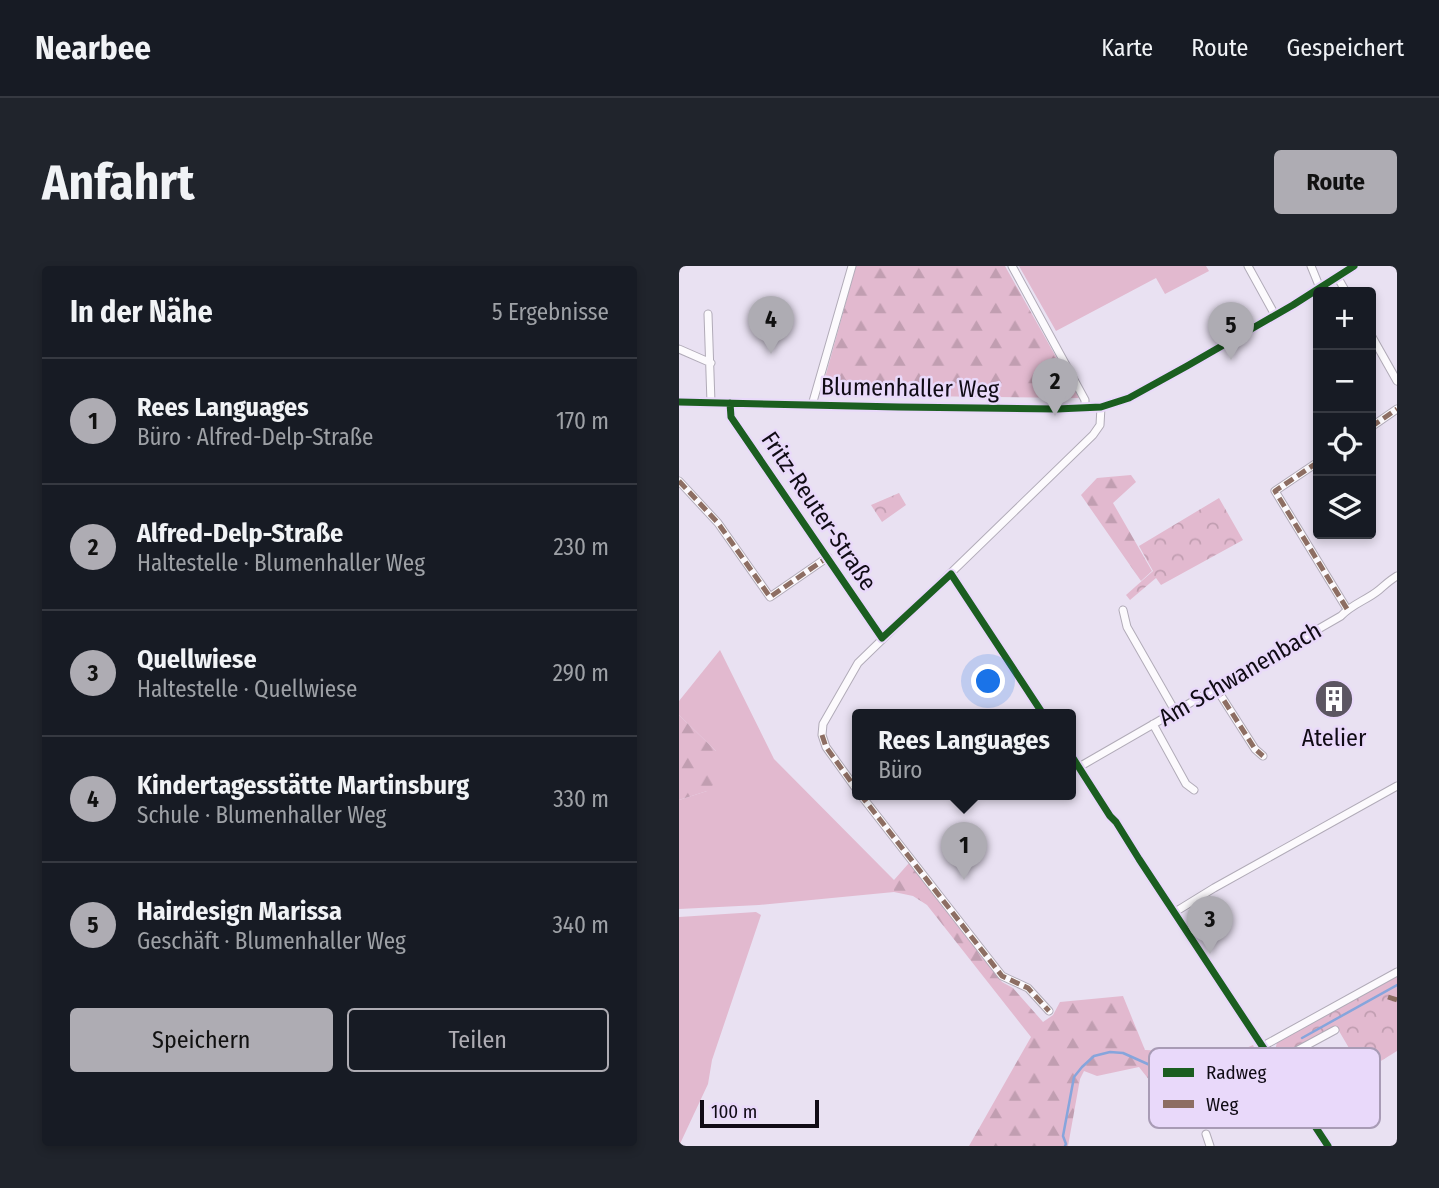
<!DOCTYPE html>
<html lang="de">
<meta charset="utf-8">
<style>
body{margin:0;font-family:"Fira Sans Condensed",sans-serif;background:#20242c;color:#f1f3f6}
.controls{position:absolute;right:21px;top:21px;display:grid;overflow:hidden;border-radius:7px;box-shadow:0 4px 10px #0003}
.controls button{width:63px;height:63px;display:grid;place-items:center;padding:0;border:0;border-bottom:2px solid #363941;background:#171b24;color:#f1f3f6;font:35px sans-serif}
.scale{position:absolute;left:21px;bottom:18px;width:119px;box-sizing:border-box;padding-left:7px;border:4px solid #100b15;border-top:0;font-size:19px;line-height:24px;white-space:nowrap;color:#100b15;-webkit-text-stroke:5px #e9d9fa;paint-order:stroke}
.you{position:absolute;left:310px;top:416px;width:24px;height:24px;margin:-18px;border:5px solid #fff;border-radius:50%;background:#1a73e8;box-shadow:0 0 0 10px #1a73e833}
.badge{display:grid;place-items:center;width:46px;height:46px;border-radius:50%;background:#aeacb3;color:#111;font-size:23px;font-weight:700}
.pin{position:absolute;translate:-50% -58px;filter:drop-shadow(0 2px 4px #0008)}
.pin::after{content:'';position:absolute;top:37px;width:24px;height:21px;background:inherit;clip-path:polygon(0 0,100% 0,50% 100%)}
.popup{position:absolute;left:173px;top:443px;width:224px;height:91px;box-sizing:border-box;display:grid;place-content:center;border-radius:7px;background:#171b24;filter:drop-shadow(0 2px 5px #0005);font-size:23px;white-space:nowrap;color:#9ea1a6}
.popup b{font-size:26px;color:#f1f3f6}
.popup::after{content:'';position:absolute;left:50%;top:100%;margin-left:-14px;border:14px solid transparent;border-top-color:#171b24}
.list{margin:0;padding:0;list-style:none}
h2{display:flex;justify-content:space-between;align-items:center;height:91px;margin:0;padding:0 28px;font-size:30px}
h2 small{font-size:23px;font-weight:400;color:#9ea1a6}
.list li{display:grid;grid-template-columns:46px 1fr auto;gap:21px;align-items:center;box-sizing:border-box;height:126px;padding:0 28px;border-top:2px solid #363941}
.list b{display:block;font-size:26px;white-space:nowrap}
.list p{margin:0;font-size:23px;white-space:nowrap;color:#9ea1a6}
.list em{font-size:23px;font-style:normal;color:#9ea1a6}
.actions{display:flex;gap:14px;padding:21px 28px}
.actions a{flex:1;padding:16px 0;border:2px solid #aeacb3;border-radius:7px;text-align:center;font-size:24px;color:#aeacb3}
.actions .main{background:#aeacb3;color:#111}
.icon{flex:none;width:38px;height:38px;fill:none;stroke:currentColor;stroke-width:2;stroke-linecap:round;stroke-linejoin:round}
.map{position:relative;flex:none;width:718px;height:880px;overflow:hidden;border-radius:7px}
header{display:flex;align-items:center;gap:42px;box-sizing:border-box;height:98px;padding:0 35px;background:#171b24;border-bottom:2px solid #363941}
header strong{font-size:33px}
nav{display:flex;gap:38px;margin-inline-start:auto;font-size:24px}
.intro{display:flex;align-items:center;justify-content:space-between;box-sizing:border-box;height:168px;padding:0 42px}
h1{margin:0;font-size:49px}
.button{padding:18px 32px;border-radius:7px;background:#aeacb3;color:#111;font-size:24px;font-weight:700}
main{display:flex;gap:42px;padding:0 42px}
aside{flex:1;background:#171b24;border-radius:7px;box-shadow:0 4px 10px #0003}
.map>svg:first-child{display:block}
.green{fill:#e2b9cf}
.forest{fill:url(#forest-firs)}
.park{fill:url(#park-crowns)}
.lines{fill:none;stroke-linecap:round;stroke-linejoin:round}
.stream{stroke:#86a5dc;stroke-width:2.5}
.minor-casing{stroke:#b1abb8;stroke-width:9}
.minor{stroke:#fcfafd;stroke-width:7}
.quiet{stroke:#8d6e63;stroke-width:5;stroke-dasharray:10 5;stroke-linecap:butt}
.cycleway-casing{stroke:#e9d9fa;stroke-width:11}
.cycleway{stroke:#1b5e20;stroke-width:7}
.labels{text-anchor:middle;dominant-baseline:central;stroke-width:5;stroke-linejoin:round;paint-order:stroke}
.street-label{font-size:24px;fill:#100b15;stroke:#e9d9fa}
.poi-label{font-size:24px;fill:#100b15;stroke:#e9d9fa}
.key{fill:#e9d9fa;stroke:#a89bb5;stroke-width:2}
.key-label{font-size:19px;fill:#100b15}
</style>
<header>
<strong>Nearbee</strong>
<nav><a>Karte</a><a>Route</a><a>Gespeichert</a></nav>
</header>
<div class="intro"><h1>Anfahrt</h1><a class="button">Route</a></div>
<main>
<aside>
<h2>In der Nähe<small>5 Ergebnisse</small></h2>
<ul class="list">
<li><span class="badge">1</span><div><b>Rees Languages</b><p>Büro · Alfred-Delp-Straße</p></div><em>170 m</em></li>
<li><span class="badge">2</span><div><b>Alfred-Delp-Straße</b><p>Haltestelle · Blumenhaller Weg</p></div><em>230 m</em></li>
<li><span class="badge">3</span><div><b>Quellwiese</b><p>Haltestelle · Quellwiese</p></div><em>290 m</em></li>
<li><span class="badge">4</span><div><b>Kindertagesstätte Martinsburg</b><p>Schule · Blumenhaller Weg</p></div><em>330 m</em></li>
<li><span class="badge">5</span><div><b>Hairdesign Marissa</b><p>Geschäft · Blumenhaller Weg</p></div><em>340 m</em></li>
</ul>
<div class="actions"><a class="main">Speichern</a><a>Teilen</a></div>
</aside>
<div class="map">
<svg width="718" height="880" viewBox="0 0 718 880">
<defs>
<pattern id="forest-firs" width="22" height="20" patternUnits="userSpaceOnUse" patternTransform="scale(1.75)"><rect width="22" height="20" fill="#e2b9cf"/><path d="M5 1l3.5 6h-7zM16 11l3.5 6h-7z" fill="#c19eb1"/></pattern>
<pattern id="park-crowns" width="20" height="18" patternUnits="userSpaceOnUse" patternTransform="scale(1.75)"><rect width="20" height="18" fill="#e2b9cf"/><path d="M2 6a3 3 0 1 1 6 0M12 15a3 3 0 1 1 6 0" fill="none" stroke="#c19eb1"/></pattern>
</defs>
<rect width="100%" height="100%" fill="#e9e1f2"/>
<!-- green -->
<path class="green" d="M340 0H527L530 5 486 28 477 12 377 65Z
M41 384 95 493 215 614V626L80 639 0 643V534L28 525 37 485 0 449V435Z
M77 646 82 649 33 794 29 818 0 880V651Z"/>
<!-- forest -->
<path class="forest" d="M177 0H326L400 132 147 129 144 119Z
M452 209 457 216 434 237 473 305 462 315 402 229 418 212Z
M0 449 37 485 42 511 28 525 0 534Z
M230 597 323 716 334 722 364 756 374 749 381 736 444 730 466 784C494 785 551 791 574 779L578 788 592 809 493 843 460 801 418 810 405 805 401 813 389 880H290L352 771 248 639 234 630 215 626V614Z"/>
<!-- park -->
<path class="park" d="M220 227 227 239 203 256 192 239Z
M540 232 564 274 482 319 477 312 451 334 447 329 474 305 460 280Z
M718 709V785L684 806 660 765 654 762 600 792 596 785 598 776Z"/>
<g class="lines">
<!-- stream -->
<path class="stream" d="M623 772 718 719
M386 880 387 878 384 870 395 811 403 801 415 790 431 786 444 787 500 812 518 814 536 815 551 811 583 796"/>
<!-- minor casing -->
<g class="minor-casing">
<path id="minor" d="M333 0 406 134V142
M569 0 596 49
M632 0 641 22
M659 12 667 26
M29 48 32 137
M692 69 718 115
M0 83 32 97
M0 136 220 141 378 143 422 141 450 132 508 100 614 39 675 0
M51 137 52 151 203 372
M133 139 173 0
M692 161 718 143
M639 196 596 225 668 343
M0 215 39 257 91 331 149 291
M272 308 364 448
M444 344 448 361 496 445
M537 422 576 483 584 490
M474 458 507 518 515 524
M392 489 431 550 437 556 460 593 649 880
M400 501 662 350C673 338 688 334 700 324 706 319 711 314 718 310
M178 524 147 481 143 469 144 458 179 397 414 169 421 159 422 141
M181 528 323 710 349 722 370 745
M496 646 535 622 718 520
M584 780 718 706
M595 797 656 764
M527 868 531 880"/>
</g>
<!-- minor -->
<use href="#minor" class="minor"/>
<!-- quiet -->
<path class="quiet" d="M692 161 718 143
M639 196 596 225 668 343
M0 215 39 257 91 331 149 291
M537 422 576 483 584 490
M143 469 147 481 178 524
M181 528 323 710 349 722 370 745
M709 731 718 734"/>
<!-- cycleway casing -->
<g class="cycleway-casing">
<path id="cycleway" d="M0 136 220 141 378 143 422 141 450 132 508 100 614 39 675 0
M51 137 52 151 203 372 272 308 364 448
M392 489 431 550 437 556 460 593 649 880"/>
</g>
<!-- cycleway -->
<use href="#cycleway" class="cycleway"/>
</g>
<!-- icons -->
<defs>
<g id="building-disc" transform="scale(2.0125)"><circle r="9.5" fill="#5c5662" stroke="#e9d9fa"/><path d="M-4-6H4V6H1V3H-1V6H-4ZM-2.5-4.3h1.7v1.8h-1.7ZM.8-4.3h1.7v1.8H.8ZM-2.5-1h1.7V.8h-1.7ZM.8-1h1.7V.8H.8Z" fill="#fff"/></g>
</defs>
<g fill-rule="evenodd">
<use href="#building-disc" x="655" y="433"/>
</g>
<g class="labels">
<!-- street labels -->
<g class="street-label">
<text transform="translate(231 122) rotate(1)">Blumenhaller Weg</text>
<text transform="translate(140 245) rotate(56)">Fritz-Reuter-Straße</text>
<text transform="translate(561 408) rotate(-30)">Am Schwanenbach</text>
</g>
<!-- poi labels -->
<g class="poi-label">
<text x="655" y="472">Atelier</text>
</g>
</g>
<!-- legend -->
<rect x="470" y="782" width="231" height="80" rx="10" class="key"/>
<rect x="484" y="802" width="31" height="9" fill="#1b5e20"/>
<rect x="484" y="834" width="31" height="8" fill="#8d6e63"/>
<g class="key-label">
<text x="527" y="813">Radweg</text>
<text x="527" y="845">Weg</text>
</g>
</svg>
<div class="controls">
<button>+</button>
<button>−</button>
<button><svg class="icon" aria-label="locate" viewBox="0 0 24 24"><circle cx="12" cy="12" r="6"/><path d="M12 2v4M12 18v4M2 12h4M18 12h4"/></svg></button>
<button><svg class="icon" aria-label="layers" viewBox="0 0 24 24"><path d="M12 4l9 5-9 5-9-5zM3 14l9 5 9-5"/></svg></button>
</div>
<div class="scale">100 m</div>
<div class="you"></div>
<div class="pin badge" style="left:285px;top:614px">1</div>
<div class="popup"><b>Rees Languages</b>Büro</div>
<div class="pin badge" style="left:376px;top:150px">2</div>
<div class="pin badge" style="left:531px;top:688px">3</div>
<div class="pin badge" style="left:92px;top:88px">4</div>
<div class="pin badge" style="left:552px;top:94px">5</div>
</div>
</main>
